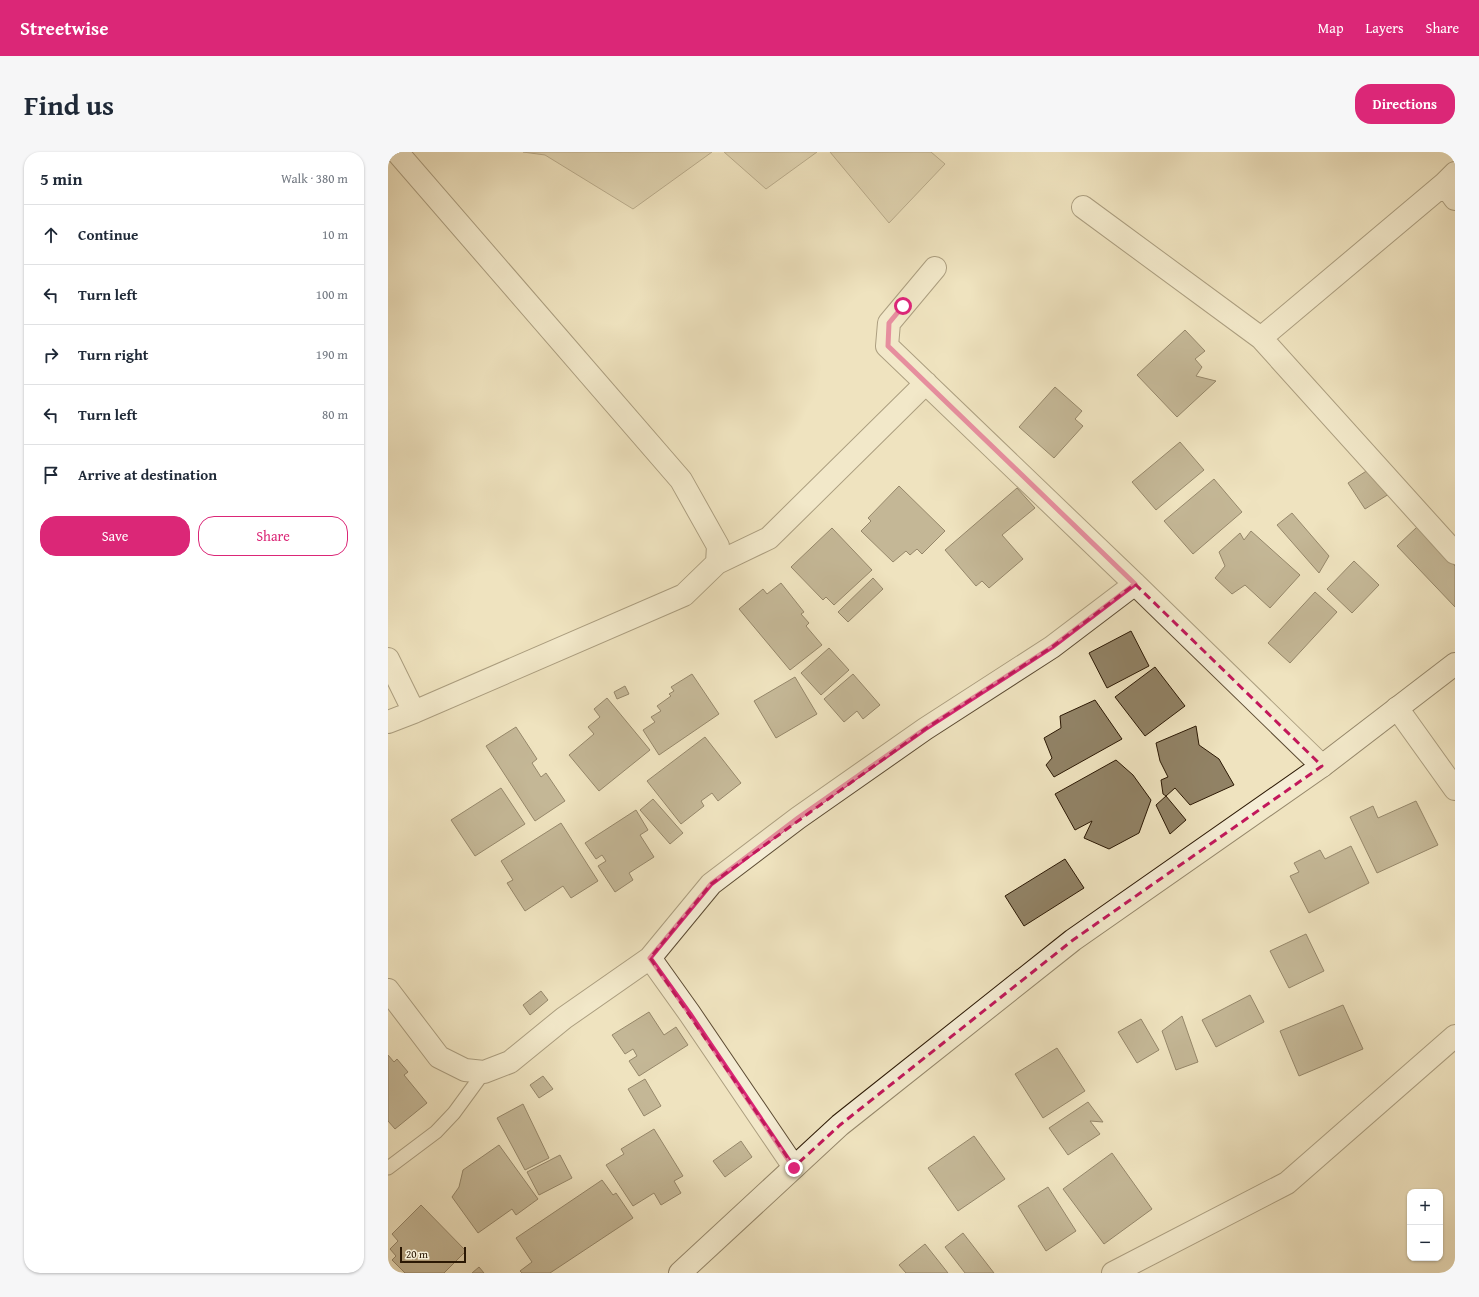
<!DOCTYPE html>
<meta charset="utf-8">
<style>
body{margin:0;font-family:"Gentium Book Plus",serif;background:#f6f6f7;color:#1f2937}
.controls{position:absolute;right:12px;bottom:12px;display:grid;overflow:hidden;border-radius:8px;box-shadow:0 1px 3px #0004}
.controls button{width:36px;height:36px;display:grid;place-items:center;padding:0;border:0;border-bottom:1px solid #e0e1e3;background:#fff;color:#1f2937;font:20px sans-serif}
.scale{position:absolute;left:12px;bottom:10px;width:66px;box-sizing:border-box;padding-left:4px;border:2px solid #2b1804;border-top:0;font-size:11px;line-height:14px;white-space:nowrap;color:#2b1804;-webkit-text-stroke:3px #f5edd5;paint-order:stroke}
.stop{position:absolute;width:12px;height:12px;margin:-9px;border:3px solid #db2777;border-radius:50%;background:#fff}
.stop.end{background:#db2777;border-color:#fff;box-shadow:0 1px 4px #0008}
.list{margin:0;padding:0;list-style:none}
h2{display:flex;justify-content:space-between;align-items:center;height:52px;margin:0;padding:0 16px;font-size:17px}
h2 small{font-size:13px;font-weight:400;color:#747a83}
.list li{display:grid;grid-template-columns:26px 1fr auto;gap:12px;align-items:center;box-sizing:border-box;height:60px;padding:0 16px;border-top:1px solid #e0e1e3}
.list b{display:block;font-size:15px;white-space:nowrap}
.list em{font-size:13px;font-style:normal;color:#747a83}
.actions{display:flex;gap:8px;padding:12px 16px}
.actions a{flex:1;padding:9px 0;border:1px solid #db2777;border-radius:16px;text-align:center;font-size:14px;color:#db2777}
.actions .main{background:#db2777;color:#fff}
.icon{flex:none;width:22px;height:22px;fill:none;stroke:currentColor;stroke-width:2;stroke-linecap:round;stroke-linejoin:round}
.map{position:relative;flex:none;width:1067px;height:1121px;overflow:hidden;border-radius:16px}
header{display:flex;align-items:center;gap:24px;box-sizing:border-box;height:56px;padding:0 20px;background:#db2777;color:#fff}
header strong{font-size:19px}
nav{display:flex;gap:22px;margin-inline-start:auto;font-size:14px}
.intro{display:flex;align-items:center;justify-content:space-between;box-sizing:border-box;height:96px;padding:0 24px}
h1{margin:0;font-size:28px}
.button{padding:10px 18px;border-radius:16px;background:#db2777;color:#fff;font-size:14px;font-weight:700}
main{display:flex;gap:24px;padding:0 24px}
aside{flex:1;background:#fff;border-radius:16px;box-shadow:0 1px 3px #0004}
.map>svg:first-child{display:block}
.green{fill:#cec09f;stroke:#7c6c52}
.building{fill:#918265;stroke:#2b1804}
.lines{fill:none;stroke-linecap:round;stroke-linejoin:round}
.lane-casing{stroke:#5c4b33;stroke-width:15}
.street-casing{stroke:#5c4b33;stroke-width:24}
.secondary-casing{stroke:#2b1804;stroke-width:24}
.lane{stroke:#f5edd5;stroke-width:13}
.street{stroke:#f5edd5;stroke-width:22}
.secondary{stroke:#f5edd5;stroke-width:22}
.route{stroke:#db2777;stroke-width:5}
.marked{fill:none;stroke:#c2185b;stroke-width:3;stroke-dasharray:8 5;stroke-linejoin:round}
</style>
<header>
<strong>Streetwise</strong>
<nav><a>Map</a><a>Layers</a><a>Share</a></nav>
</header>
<div class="intro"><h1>Find us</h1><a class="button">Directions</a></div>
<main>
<aside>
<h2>5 min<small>Walk · 380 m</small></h2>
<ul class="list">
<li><svg class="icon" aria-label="ahead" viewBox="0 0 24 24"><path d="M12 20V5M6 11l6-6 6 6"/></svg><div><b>Continue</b></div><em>10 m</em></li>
<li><svg class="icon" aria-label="left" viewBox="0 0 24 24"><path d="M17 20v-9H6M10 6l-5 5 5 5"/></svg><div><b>Turn left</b></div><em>100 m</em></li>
<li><svg class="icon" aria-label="right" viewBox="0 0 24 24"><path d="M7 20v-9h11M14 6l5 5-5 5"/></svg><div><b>Turn right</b></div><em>190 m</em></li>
<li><svg class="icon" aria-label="left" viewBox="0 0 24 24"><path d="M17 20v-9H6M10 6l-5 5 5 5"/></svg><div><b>Turn left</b></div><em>80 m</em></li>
<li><svg class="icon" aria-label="arrive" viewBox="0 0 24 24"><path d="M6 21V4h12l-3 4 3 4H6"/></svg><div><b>Arrive at destination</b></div></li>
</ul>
<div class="actions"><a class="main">Save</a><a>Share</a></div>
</aside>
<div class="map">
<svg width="1067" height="1121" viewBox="0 0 1067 1121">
<rect width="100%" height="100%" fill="#efe3bf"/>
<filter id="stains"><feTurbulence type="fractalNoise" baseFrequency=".005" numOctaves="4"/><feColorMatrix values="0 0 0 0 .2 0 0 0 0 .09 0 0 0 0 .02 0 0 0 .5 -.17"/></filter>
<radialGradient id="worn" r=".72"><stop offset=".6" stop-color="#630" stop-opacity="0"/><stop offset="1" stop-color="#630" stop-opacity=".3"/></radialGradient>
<!-- green -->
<path class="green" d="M135 0H324L245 57 157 3Z
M336 0H429L378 37Z
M442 0H543L557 12 501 71Z"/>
<!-- building -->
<path class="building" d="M797 178 817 199 807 207 814 215 808 224 828 229 789 265 749 223Z
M667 235 694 259 687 267 695 274 666 306 631 275Z
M792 290 816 318 768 358 744 330Z
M983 316 1001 342 977 357 960 331Z
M826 327 854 360 805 402 776 369Z
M511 334 557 379 534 402 529 397 522 403 518 399 505 410 473 379 483 369 480 366Z
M629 336 647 356 614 383 635 407 601 436 594 429 588 434 557 398Z
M904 361 941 404 931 421 889 373Z
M1029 375 1067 414V455L1009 394Z
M444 376 484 418 446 453 438 445 435 448 403 415Z
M863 379 912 423 882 456 857 433 844 442 827 426 837 414 831 400 852 381 856 388Z
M966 409 991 433 964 461 939 437Z
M485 426 495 437 460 470 450 460Z
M393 431 416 460 413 462 421 471 418 474 434 493 402 518 351 457 375 437 379 442Z
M927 440 949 460 902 511 880 491Z
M743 479 761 514 719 536 701 501Z
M441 496 461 518 433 543 413 521Z
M767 515 797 554 757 584 727 545Z
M304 522 331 562 271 603 255 578 267 570 263 565 273 559 269 554 283 544 281 542 286 539 283 535Z
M465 522 492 553 475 567 469 559 456 570 436 547Z
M407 525 429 562 388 586 366 549Z
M237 534 241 542 229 547 226 540Z
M219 546 262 598 211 639 181 603 206 582 200 575 212 565 206 557Z
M707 548 734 587 666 625 658 613 664 606 656 586 673 576 672 564Z
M808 574 811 593 831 607 846 633 802 653 787 636 778 644 775 642 773 628 780 625 772 609 768 591Z
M128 575 149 607 144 611 153 625 158 621 177 649 147 669 98 594Z
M317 585 353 631 330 649 324 641 313 649 316 654 293 672 259 629Z
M728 608 745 623 763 648 751 681 721 697 696 686 704 669 687 678 667 642Z
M113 636 137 672 87 704 63 668Z
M778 644 798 668 782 682 768 653Z
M265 647 295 681 282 692 252 658Z
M1028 649 1050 693 989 721 962 665 985 654 990 666Z
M248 658 260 678 252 683 266 705 241 721 245 728 227 740 210 714 218 709 214 703 208 707 197 691Z
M173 671 210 729 183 746 175 734 137 759 119 731 125 728 113 709Z
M963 694 981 731 921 761 902 724 911 720 906 711 932 698 937 707Z
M677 707 696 736 636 774 617 744Z
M918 782 936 819 901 836 882 799Z
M153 839 160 848 142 863 135 853Z
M862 843 876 870 828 895 814 868Z
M955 853 975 897 911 924 892 879Z
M261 860 276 883 288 875 300 893 251 924 241 909 249 904 245 897 237 902 224 883Z
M794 864 810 910 788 918 774 879Z
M753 867 771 898 749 911 730 880Z
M669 896 697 939 655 966 627 922Z
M0 903 6 910 9 907 20 920 16 923 39 951 7 977 0 969Z
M155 924 165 937 151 946 142 933Z
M257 927 273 954 256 964 240 937Z
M700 950 715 970 702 969 712 982 680 1003 661 976Z
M135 952 161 1006 137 1018 109 966Z
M266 977 295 1024 286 1029 293 1041 273 1053 266 1041 245 1054 218 1013 236 1002 233 997Z
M586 984 617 1027 570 1059 540 1016Z
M353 989 364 1005 337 1025 325 1009Z
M111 993 150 1047 128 1063 124 1057 90 1081 64 1045 71 1035 75 1018Z
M724 1001 764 1057 716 1092 675 1037Z
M172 1003 184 1026 151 1043 139 1020Z
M214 1028 225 1043 228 1041 245 1066 162 1121H134L132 1119 144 1110 128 1086Z
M660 1035 688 1079 658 1099 630 1054Z
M33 1053 78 1099 56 1121H17L4 1108 8 1104 2 1097 10 1089 4 1082Z
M575 1081 606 1121H577L557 1095Z
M537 1092 560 1121H518L511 1113Z
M91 1115 96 1121H84Z"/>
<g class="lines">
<!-- lane casing -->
<g class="lane-casing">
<path id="lane" d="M0 1016 48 980 66 961 96 920"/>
</g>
<!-- street casing -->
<g class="street-casing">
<path id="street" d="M1067 21 1056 32 1067 47
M695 55 873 186 1056 32
M547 116 501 171 499 194 747 432 934 614
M873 186 1067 401
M329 411 381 386 538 231
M0 507 26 560
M1009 556 1067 637
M0 570 26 560 296 443 329 411 330 394 293 328 9 0
M262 806 323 732 410 666 537 577 664 495 747 432
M0 838 51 905 77 918 96 920 122 910 176 866 262 806 302 862 406 1015
M725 1121 899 1031 1067 884"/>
</g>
<!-- secondary casing -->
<g class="secondary-casing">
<path id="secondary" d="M292 1121 452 973 685 788 934 614 1067 512"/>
</g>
<!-- lane -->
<use href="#lane" class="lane"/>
<!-- street -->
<use href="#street" class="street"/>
<!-- secondary -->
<use href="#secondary" class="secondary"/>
</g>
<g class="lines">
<!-- route -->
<path class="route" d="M406 1016 302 862 262 806 323 732 410 666 537 577 664 495 747 432 500 194 501 171 515 154"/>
</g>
<!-- marked area -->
<path d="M0 0H1067V1121H0ZM747 432 934 614 685 788 452 973 406 1015 262 806 323 732 537 577 664 495Z" fill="#efe3bf" fill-opacity=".55" fill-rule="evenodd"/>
<path class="marked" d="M747 432 934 614 685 788 452 973 406 1015 262 806 323 732 537 577 664 495Z"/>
<rect width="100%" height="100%" filter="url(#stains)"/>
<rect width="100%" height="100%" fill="url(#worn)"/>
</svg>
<div class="controls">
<button>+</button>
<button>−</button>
</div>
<div class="scale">20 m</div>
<div class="stop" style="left:515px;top:154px"></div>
<div class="stop end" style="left:406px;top:1016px"></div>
</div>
</main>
